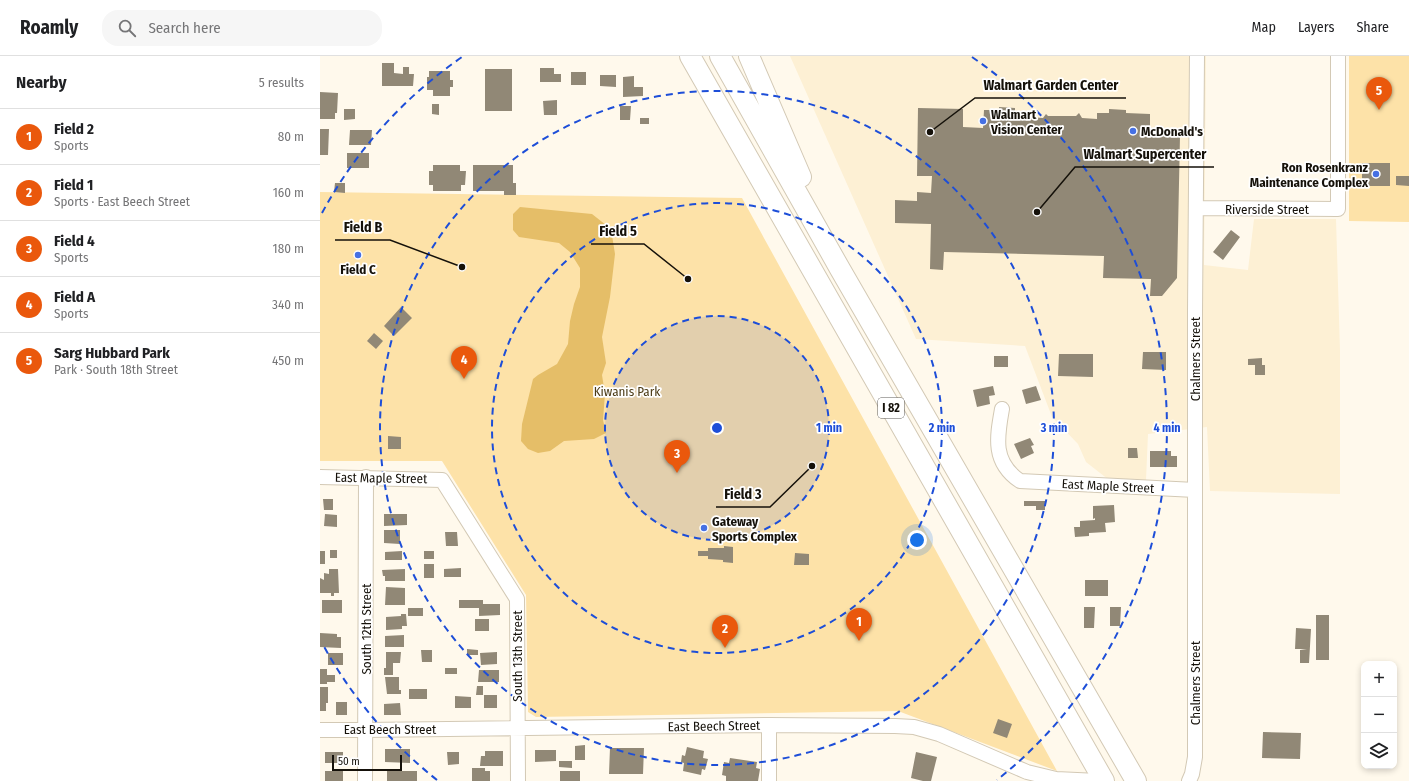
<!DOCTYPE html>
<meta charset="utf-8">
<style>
body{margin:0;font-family:"Fira Sans Condensed",sans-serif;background:#f6f6f6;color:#202124}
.controls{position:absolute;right:12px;bottom:12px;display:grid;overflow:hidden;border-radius:8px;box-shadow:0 2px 6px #0003}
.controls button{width:36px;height:36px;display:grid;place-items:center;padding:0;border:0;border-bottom:1px solid #e0e0e0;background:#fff;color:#202124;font:20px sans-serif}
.scale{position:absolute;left:12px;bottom:10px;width:70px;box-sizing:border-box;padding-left:4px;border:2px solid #15110a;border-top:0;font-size:11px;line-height:14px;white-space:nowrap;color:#15110a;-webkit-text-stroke:3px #fff;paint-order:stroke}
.you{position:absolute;left:597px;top:484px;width:14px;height:14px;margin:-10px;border:3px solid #fff;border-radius:50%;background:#1a73e8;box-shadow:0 0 0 6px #1a73e833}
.badge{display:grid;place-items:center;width:26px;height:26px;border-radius:50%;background:#ea580c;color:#fff;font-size:13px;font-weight:700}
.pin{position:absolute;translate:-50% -33px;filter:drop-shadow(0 1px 2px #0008)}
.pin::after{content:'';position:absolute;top:21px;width:14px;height:12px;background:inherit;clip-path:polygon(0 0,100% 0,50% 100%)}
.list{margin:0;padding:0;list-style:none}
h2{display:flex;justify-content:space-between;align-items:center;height:52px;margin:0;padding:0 16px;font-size:17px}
h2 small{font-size:13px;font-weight:400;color:#757577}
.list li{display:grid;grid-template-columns:26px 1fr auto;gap:12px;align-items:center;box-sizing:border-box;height:56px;padding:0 16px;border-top:1px solid #e0e0e0}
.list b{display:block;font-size:15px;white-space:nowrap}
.list p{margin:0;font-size:13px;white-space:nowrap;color:#757577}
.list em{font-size:13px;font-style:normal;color:#757577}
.icon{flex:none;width:22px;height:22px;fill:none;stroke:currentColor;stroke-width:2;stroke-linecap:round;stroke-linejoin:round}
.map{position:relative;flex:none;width:1089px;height:725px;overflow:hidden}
header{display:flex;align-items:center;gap:24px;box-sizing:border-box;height:56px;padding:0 20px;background:#fff;border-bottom:1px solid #e0e0e0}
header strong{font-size:19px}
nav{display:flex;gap:22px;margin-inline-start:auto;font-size:14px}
.search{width:280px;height:36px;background:#f6f6f6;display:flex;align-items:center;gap:10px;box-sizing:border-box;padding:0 14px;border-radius:16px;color:#757577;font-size:15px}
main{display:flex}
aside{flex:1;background:#fff}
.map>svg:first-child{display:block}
.built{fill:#fdf0d4}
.green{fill:#fde2a8}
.water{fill:#e5be68}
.building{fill:#918876}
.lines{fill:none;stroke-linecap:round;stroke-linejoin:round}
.minor-casing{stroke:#d3c9b5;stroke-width:16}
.highway-casing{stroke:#d3c9b5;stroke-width:22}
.minor{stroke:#fff;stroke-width:14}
.highway{stroke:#fff;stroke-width:20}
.ring{fill:none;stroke:#1d4ed8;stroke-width:2;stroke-dasharray:7 5}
.poi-dot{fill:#4670e3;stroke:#fff;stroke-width:1.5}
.labels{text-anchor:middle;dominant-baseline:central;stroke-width:3.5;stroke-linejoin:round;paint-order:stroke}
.shield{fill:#fff;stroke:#5b5854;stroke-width:1}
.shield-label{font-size:12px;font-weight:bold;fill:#15110a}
.poi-label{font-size:13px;font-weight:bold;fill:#15110a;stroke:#fff;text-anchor:start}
.street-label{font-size:13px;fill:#15110a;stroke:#fff}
.park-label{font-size:13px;fill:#4c3c17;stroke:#fff}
.centre{fill:#1d4ed8;stroke:#fff;stroke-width:2}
.ring-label{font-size:12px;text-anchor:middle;font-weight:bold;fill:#1d4ed8;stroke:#fff;stroke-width:3.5;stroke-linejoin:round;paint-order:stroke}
.leader{fill:none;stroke:#15110a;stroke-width:1.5}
.callout-dot{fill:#15110a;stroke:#fff;stroke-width:1.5}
.callout-label{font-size:14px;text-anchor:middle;font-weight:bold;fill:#15110a;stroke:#fff;stroke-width:3.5;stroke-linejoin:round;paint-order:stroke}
</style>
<header>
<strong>Roamly</strong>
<div class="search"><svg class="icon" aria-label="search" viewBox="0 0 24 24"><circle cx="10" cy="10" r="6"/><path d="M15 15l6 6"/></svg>Search here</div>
<nav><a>Map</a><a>Layers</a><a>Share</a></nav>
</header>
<main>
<aside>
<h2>Nearby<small>5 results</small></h2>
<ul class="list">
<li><span class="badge">1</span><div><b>Field 2</b><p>Sports</p></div><em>80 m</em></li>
<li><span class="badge">2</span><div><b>Field 1</b><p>Sports · East Beech Street</p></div><em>160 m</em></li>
<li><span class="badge">3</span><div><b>Field 4</b><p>Sports</p></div><em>180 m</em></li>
<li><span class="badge">4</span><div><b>Field A</b><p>Sports</p></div><em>340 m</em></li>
<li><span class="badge">5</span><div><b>Sarg Hubbard Park</b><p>Park · South 18th Street</p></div><em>450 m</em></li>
</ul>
</aside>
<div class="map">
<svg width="1089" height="725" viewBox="0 0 1089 725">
<rect width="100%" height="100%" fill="#fff9ec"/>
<!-- built -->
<path class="built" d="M470 0H886L884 209 928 214 934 163H1016L1020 294V438L890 435 887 371 828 378 826 424H789L766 406 758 388 732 361 705 290 596 283Z"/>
<!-- green -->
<path class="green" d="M1029 0H1089V166L1029 165Z
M0 136 422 142 737 715 578 655 216 661 208 656 206 539 122 405H0Z"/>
<!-- water -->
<path class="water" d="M200 151 272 158 291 173 295 198 290 241 282 281 286 307 282 319 285 338 283 364 286 377 274 383 244 385 230 395 218 397 208 393 201 385 202 368 213 323 218 319 237 308 248 288 250 265 254 248 260 231V212L250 196 239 187 199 181 193 174V158Z"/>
<!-- building -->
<path class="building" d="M62 7H74V17L83 18V11H89V18H94L93 30H62Z
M220 12H234V18H241V26H220Z
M165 13H192V55H165Z
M109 15H130V24H133V31H130V40H113V34H107V21H109Z
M251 16H266V29H251Z
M280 19H296V31L280 30Z
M314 20V31H323V40L303 41V21Z
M0 36 18 37 17 57H15V63H0Z
M237 44V59H224L223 45Z
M112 48H119V59L112 58Z
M300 50H311L310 64H300Z
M679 51 695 52V55H708V61L723 62 726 58 728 60H756L759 57 762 62 777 63V57H789V53L806 54V57L830 58V79L860 80 857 222 842 240H830L831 223 783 222 784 200 624 196 623 214 610 213 611 168 575 167V144L597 145V136L611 137 612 120H597L598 52 643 53V71L663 72 664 54H679Z
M24 53H35V63L24 64Z
M320 62H329V68H320Z
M0 73H9L8 99H0Z
M30 74H52L51 89H29Z
M27 97H49V112H27Z
M1042 107H1070V130H1042Z
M113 109H140V115H146L145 129H141V135H113V129H109V115H113Z
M153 109H193V127H196V139H184V135H153Z
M1076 120H1089V130L1076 129Z
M15 127H25V137L14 136Z
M911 174 920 181 903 204 893 196Z
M81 251 92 262 74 280 64 270Z
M54 277 63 285 56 293 47 285Z
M823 296H846V314L822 313Z
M739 298H773V321L738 320Z
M674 300H688V311H674Z
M942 302V309H945V319H935V309H928V303Z
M673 330 675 339 669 340 670 348 657 351 653 334Z
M716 330 721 344 706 348 702 334Z
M68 380 81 381V393H68Z
M710 382 714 389 711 390 714 397 701 403 694 388Z
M808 392H817L818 402H808Z
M830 395H851V400H857V411H830Z
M3 443H13V454H4Z
M704 445H725V454H716V450H704Z
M794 449 795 466 785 467 786 476 769 477V480L755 481 754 471H760V465L775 464V462L773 463V450Z
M5 458 17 459V471L4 470Z
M64 458H87V469L64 470Z
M64 474H80V488L64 487Z
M125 476H137L138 490H126Z
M404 490 413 491V507L403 506V504L388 503V500H378V495H388V492H404Z
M10 494H17V502H10Z
M0 495H5V508H0Z
M82 495V504H65V496Z
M104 495H114V503H104Z
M475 497 489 498V509H474Z
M104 508H114V522H104Z
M141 512V521H124V513Z
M9 513H18L19 537H14V540H11V537H0V522L4 524V517L9 518Z
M85 513V525H65V520H63L62 514Z
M765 524H788V540H765Z
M66 531 85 532V549H65Z
M2 544H22V557H2Z
M139 544H163V548H180V559L159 560V552H139Z
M764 551H775L774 572H764Z
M790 551H801L800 570H790Z
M88 552H103V560H88Z
M81 558H86L87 570H82V573L66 574V561L81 560Z
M996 559H1009V604H996Z
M155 563H169V575H155Z
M976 572 991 573 989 607H980V594L987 593H975Z
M0 577 17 578V581H21V592L0 591Z
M84 579V591H65V580Z
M147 593 158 594V599H147Z
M101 594H112V606H102Z
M66 596H81L80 607H73V619H64V612H66Z
M177 596V608L161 609 160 597Z
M8 597H23V609H8Z
M125 612H137V618H125Z
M0 613H7V619H15V626H7V628H0Z
M159 614H179V626H158Z
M65 621H79V634H81V638H67Z
M157 630H163V639H156Z
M0 631H8V647H6V655H0Z
M89 633H107V643H89Z
M164 639H177V652H164Z
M135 640 151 641V652H135Z
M16 646H27V659H16Z
M80 647 81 659H64V648Z
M678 663 692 668 687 682 673 677Z
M943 676 981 677 980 703 942 702Z
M265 689V704H255V690Z
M367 691 384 695 383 702 388 703 385 714 382 713 381 719 363 715 364 707 361 706 362 699 365 700Z
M290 692H324L323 718H289Z
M65 693H90V707L65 706Z
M215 694H236V705L215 706Z
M165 695H183V710H160L161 700H165Z
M5 696H23V707H5Z
M127 696H139V708L128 709Z
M596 696 617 701 611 725H603L591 722Z
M410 702 437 706 436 712 440 713 438 725H406V720L402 719 404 706 409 707Z
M239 705H252V712L239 711Z
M152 712H165V715H170V725H152Z
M5 715H23V725H5Z
M67 715H97V725H67Z
M240 715H260V725H240Z"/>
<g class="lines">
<!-- minor casing -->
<g class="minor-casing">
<path id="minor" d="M876 152 1018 153V0
M682 353C677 381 672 406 700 425L875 434
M0 421 122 424 197 543 198 725
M449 669V725
M0 674H45L449 669 575 670 594 671 619 678 707 716 736 723 778 725
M45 725 46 421
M869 725 872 718 875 701V256L877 0"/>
</g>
<!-- highway casing -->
<g class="highway-casing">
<path id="highway" d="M370 0 784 725
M400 0 520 213 816 725
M429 0 481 121"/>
</g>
<!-- minor -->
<use href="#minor" class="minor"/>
<!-- highway -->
<use href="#highway" class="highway"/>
</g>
<!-- distance rings -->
<circle cx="397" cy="372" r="112" fill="#1d4ed8" fill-opacity=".12"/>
<g class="ring">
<circle cx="397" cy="372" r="112"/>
<circle cx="397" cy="372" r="225"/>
<circle cx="397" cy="372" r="337"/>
<path d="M117 724A450 450 0 0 1 2 587M2 157A450 450 0 0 1 142 1M652 1A450 450 0 0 1 677 724"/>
</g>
<!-- markers -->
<g class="poi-dot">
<circle cx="663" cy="65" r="4"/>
<circle cx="813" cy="75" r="4"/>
<circle cx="1056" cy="118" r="4"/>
<circle cx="38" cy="199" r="4"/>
<circle cx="384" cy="472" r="4"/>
</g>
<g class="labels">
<!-- shield labels -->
<rect class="shield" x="558" y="342" width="26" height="20" rx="3"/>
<g class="shield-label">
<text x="571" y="352">I 82</text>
</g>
<!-- poi labels -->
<g class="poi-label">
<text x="671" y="58">Walmart<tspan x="671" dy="15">Vision Center</tspan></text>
<text x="821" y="75">McDonald's</text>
<text x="1048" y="111" text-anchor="end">Ron Rosenkranz<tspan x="1048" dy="15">Maintenance Complex</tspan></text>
<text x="38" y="213" text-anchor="middle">Field C</text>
<text x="392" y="465">Gateway<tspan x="392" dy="15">Sports Complex</tspan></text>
</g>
<!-- street labels -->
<g class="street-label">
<text x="947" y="153">Riverside Street</text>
<text transform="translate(875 303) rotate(-90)">Chalmers Street</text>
<text transform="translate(61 422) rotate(1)">East Maple Street</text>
<text transform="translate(788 430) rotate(3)">East Maple Street</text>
<text transform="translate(46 573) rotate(-90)">South 12th Street</text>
<text transform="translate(197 600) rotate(-90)">South 13th Street</text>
<text transform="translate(875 627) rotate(-90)">Chalmers Street</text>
<text transform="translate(394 670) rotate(-1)">East Beech Street</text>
<text x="70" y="673">East Beech Street</text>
</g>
<!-- park labels -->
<g class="park-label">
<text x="307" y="335">Kiwanis Park</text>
</g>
</g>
<circle cx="397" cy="372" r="6" class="centre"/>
<g class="ring-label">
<text x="509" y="376">1 min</text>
<text x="622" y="376">2 min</text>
<text x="734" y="376">3 min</text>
<text x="847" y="376">4 min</text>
</g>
<!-- callouts -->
<path class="leader" d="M610 76L655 42H806M717 156L755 111H894M142 211L70 184H15M368 223L324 188H271M492 410L450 451H396"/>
<g class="callout-dot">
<circle cx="610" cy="76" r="4"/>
<circle cx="717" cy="156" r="4"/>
<circle cx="142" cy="211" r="4"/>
<circle cx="368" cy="223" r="4"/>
<circle cx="492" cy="410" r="4"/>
</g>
<g class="callout-label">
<text x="731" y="34">Walmart Garden Center</text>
<text x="825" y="103">Walmart Supercenter</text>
<text x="43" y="176">Field B</text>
<text x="298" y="180">Field 5</text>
<text x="423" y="443">Field 3</text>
</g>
</svg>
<div class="controls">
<button>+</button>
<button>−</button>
<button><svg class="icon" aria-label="layers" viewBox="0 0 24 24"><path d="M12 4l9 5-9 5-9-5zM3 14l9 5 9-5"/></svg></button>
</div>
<div class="scale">50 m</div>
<div class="you"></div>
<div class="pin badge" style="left:539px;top:585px">1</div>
<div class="pin badge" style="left:405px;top:592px">2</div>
<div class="pin badge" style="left:357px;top:417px">3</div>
<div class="pin badge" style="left:144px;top:323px">4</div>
<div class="pin badge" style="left:1059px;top:54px">5</div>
</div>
</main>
